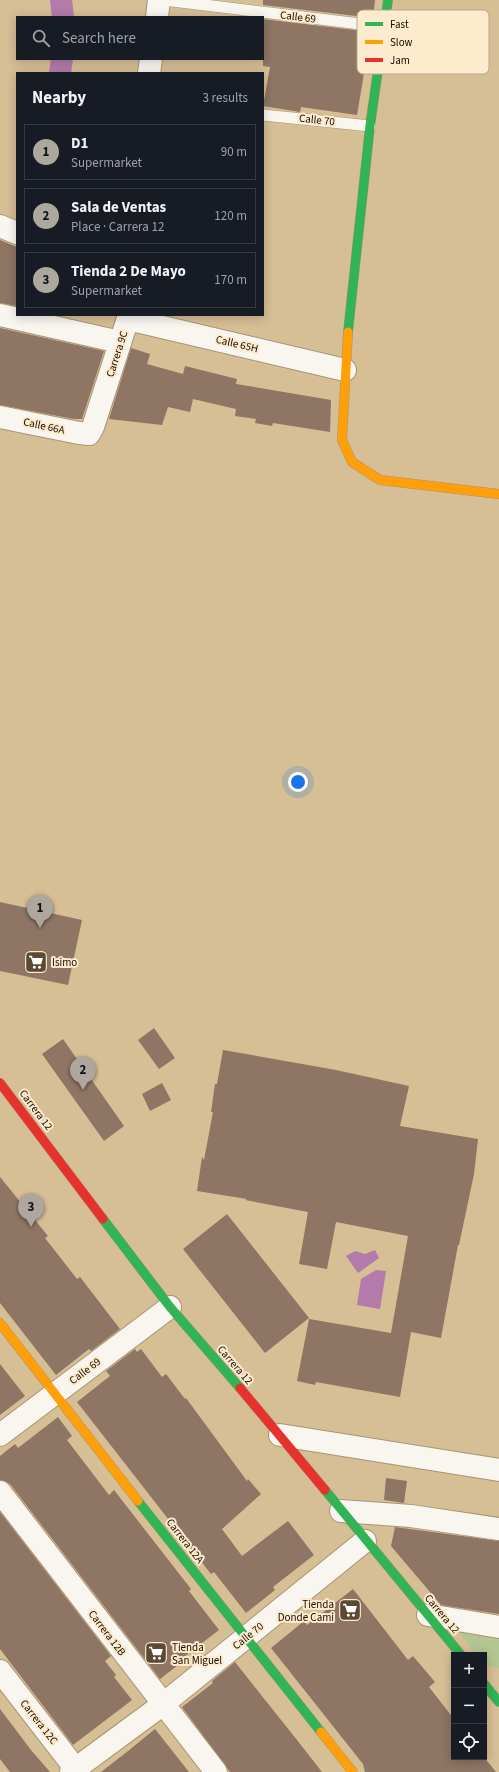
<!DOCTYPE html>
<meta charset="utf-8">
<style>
body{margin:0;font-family:"Source Sans 3",sans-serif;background:#242831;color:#f1f3f6}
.controls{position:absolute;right:12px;bottom:12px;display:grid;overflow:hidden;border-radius:0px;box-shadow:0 2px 10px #0003}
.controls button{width:36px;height:36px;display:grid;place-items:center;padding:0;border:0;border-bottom:1px solid #363941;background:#171b24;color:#f1f3f6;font:20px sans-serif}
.you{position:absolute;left:298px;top:782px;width:14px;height:14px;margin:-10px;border:3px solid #fff;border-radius:50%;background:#1a73e8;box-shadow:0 0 0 6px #1a73e833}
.badge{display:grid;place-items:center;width:26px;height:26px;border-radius:50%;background:#ada79f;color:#111;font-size:13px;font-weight:700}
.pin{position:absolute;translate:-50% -33px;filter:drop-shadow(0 1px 2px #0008)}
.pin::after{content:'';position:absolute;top:21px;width:14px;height:12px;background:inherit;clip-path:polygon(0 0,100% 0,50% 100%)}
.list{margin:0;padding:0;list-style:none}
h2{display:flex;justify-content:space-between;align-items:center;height:52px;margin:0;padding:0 16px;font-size:17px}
h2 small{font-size:13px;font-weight:400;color:#9ea1a6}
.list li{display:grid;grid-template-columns:26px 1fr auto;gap:12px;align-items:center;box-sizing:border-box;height:56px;margin:0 8px 8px;padding:0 8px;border:1px solid #363941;border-radius:0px}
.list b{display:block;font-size:15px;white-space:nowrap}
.list p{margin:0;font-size:13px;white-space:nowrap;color:#9ea1a6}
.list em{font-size:13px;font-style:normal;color:#9ea1a6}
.icon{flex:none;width:22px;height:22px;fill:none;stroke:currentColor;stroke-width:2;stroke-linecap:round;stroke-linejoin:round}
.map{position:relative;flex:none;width:499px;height:1772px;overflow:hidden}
.search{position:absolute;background:#171b24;box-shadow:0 2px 10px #0003;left:16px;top:16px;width:248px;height:44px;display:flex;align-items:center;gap:10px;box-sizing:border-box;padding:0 14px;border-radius:0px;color:#9ea1a6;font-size:15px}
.panel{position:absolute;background:#171b24;box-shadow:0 2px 10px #0003;left:16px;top:72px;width:248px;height:244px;border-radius:0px}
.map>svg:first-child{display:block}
.green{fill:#b3c691}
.water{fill:#b27ba9}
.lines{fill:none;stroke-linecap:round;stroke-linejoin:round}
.canal{stroke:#b27ba9;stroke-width:22}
.building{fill:#8e7564}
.lane-casing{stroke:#a89574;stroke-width:12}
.street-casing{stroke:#a89574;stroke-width:24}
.fast-casing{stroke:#a89574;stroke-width:10}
.slow-casing{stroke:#a89574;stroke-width:10}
.jam-casing{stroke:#a89574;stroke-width:10}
.lane{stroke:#f9f5ef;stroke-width:11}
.street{stroke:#f9f5ef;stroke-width:22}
.fast{stroke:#30b455;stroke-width:9}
.slow{stroke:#ff9f0a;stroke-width:9}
.jam{stroke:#e5322d;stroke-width:9}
.labels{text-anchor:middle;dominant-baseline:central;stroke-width:4;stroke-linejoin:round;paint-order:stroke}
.street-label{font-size:11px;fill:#170b00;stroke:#fdebce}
.poi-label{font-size:11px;fill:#170b00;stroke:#fdebce;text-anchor:start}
.key{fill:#fdebce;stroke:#b8a890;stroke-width:1}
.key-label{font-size:11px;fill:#170b00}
</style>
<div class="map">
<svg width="499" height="1772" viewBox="0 0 499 1772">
<rect width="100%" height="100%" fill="#d6be95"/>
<!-- green -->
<path class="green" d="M454 1626 499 1633V1668L486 1666 484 1663V1655H477Z"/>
<!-- water -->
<path class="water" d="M375 1250 379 1258 358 1273 346 1256 355 1251 365 1254Z
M376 1270 386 1271 380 1309 357 1305 361 1279Z"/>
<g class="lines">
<!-- canal -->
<path class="canal" d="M61 0 63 17
M60 73 62 59"/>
</g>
<!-- building -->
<path class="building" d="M263 0H375L373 18 263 5Z
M263 19 371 32 357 115 301 107 300 112 263 106 270 67 263 66Z
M0 240 17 247V306L0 303Z
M0 328 104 351 82 419H74L0 405Z
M131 348 150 354 147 364 183 374 185 366 237 379 236 384 331 400 330 432 273 423 272 426 255 423 256 419 235 416 236 409 193 399 190 412 168 407 162 425 109 419Z
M0 902 82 920 68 985 0 971Z
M154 1028 175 1058 159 1069 138 1040Z
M63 1039 124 1126 104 1141 42 1054Z
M223 1050 336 1070 409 1086 400 1126 478 1139 474 1174 459 1245H458L441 1338 411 1332 400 1397 316 1382 315 1385 297 1381 309 1319 391 1333 408 1236 336 1222 327 1269 299 1264 308 1212 245 1200 247 1199 197 1191 202 1157 204 1160 213 1112H211L215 1084H217Z
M162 1083 171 1100 150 1111 142 1094Z
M0 1177 48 1236 45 1238 77 1279 80 1277 120 1329 91 1351 89 1349 56 1375 0 1303Z
M227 1214 309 1318 265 1353 183 1249Z
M135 1349 137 1352 141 1349 162 1377 166 1374 185 1399 186 1398 247 1481 248 1479 261 1494 222 1529 242 1556 288 1521 314 1555 273 1587 275 1590 246 1613 214 1572 211 1574 77 1402 110 1376 106 1371Z
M0 1364 25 1396 0 1415Z
M58 1417 72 1436 67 1440 109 1495 114 1490 191 1589 189 1591 219 1630 185 1656 187 1658 160 1679 10 1484 0 1480V1456L15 1444 18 1448Z
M386 1478 407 1481 404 1503 384 1500Z
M0 1512 111 1656 105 1661 116 1675 114 1677 132 1700 73 1745 0 1649Z
M395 1527 499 1541V1614L441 1605 391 1546Z
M353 1589 408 1660 413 1656 435 1682 429 1687 454 1719V1757H484L496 1772H365L363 1764 271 1648 304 1621 307 1625Z
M235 1662 297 1740 322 1772H230L182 1707 213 1683 212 1681Z
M0 1709 31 1750 50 1772H10L0 1759Z
M155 1729 189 1772H101L128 1751Z"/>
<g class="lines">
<!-- lane casing -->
<g class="lane-casing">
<path id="lane" d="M164 0 385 27
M263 115 370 126"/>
</g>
<!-- street casing -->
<g class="street-casing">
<path id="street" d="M157 17 159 0
M149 73 151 59
M0 226 17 233
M0 315 120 342
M128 319 345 370
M0 417 79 433 89 434 93 427 129 315
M0 1435 170 1307
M280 1435 499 1470
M0 1492 216 1772
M341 1511 411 1516 499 1529
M428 1615 499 1627
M0 1671 78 1772
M71 1772 162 1705 365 1541"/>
</g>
<!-- fast casing -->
<g class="fast-casing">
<path id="fast" d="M348 332 370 126 388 0
M103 1219 170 1307 240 1388
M325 1490 461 1655
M138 1501 321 1732
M484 1684 499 1702"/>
</g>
<!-- slow casing -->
<g class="slow-casing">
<path id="slow" d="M348 332 342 440 352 462 380 480 499 494
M0 1323 138 1501
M321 1732 353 1772"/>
</g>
<!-- jam casing -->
<g class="jam-casing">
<path id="jam" d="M0 1083 103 1219
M240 1388 325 1490"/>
</g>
<!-- lane -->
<use href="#lane" class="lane"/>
<!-- street -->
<use href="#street" class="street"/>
<!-- fast -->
<use href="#fast" class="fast"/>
<!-- slow -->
<use href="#slow" class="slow"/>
<!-- jam -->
<use href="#jam" class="jam"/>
</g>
<!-- icons -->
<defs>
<g id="supermarket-square" transform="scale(1.15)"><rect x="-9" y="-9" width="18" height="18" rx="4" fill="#5a4a34" stroke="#fdebce"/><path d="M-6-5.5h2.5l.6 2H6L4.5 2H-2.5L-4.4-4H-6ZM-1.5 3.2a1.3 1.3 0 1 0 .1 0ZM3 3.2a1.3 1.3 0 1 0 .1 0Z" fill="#fff"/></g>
</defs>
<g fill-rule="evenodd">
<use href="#supermarket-square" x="36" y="962"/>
<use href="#supermarket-square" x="350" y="1610"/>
<use href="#supermarket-square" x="156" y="1653"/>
</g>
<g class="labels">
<!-- street labels -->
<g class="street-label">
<text transform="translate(298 17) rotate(7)">Calle 69</text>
<text transform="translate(317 120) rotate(6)">Calle 70</text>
<text transform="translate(237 344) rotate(13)">Calle 65H</text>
<text transform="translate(117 354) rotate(-72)">Carrera 9C</text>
<text transform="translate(44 426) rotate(12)">Calle 66A</text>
<text transform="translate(36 1110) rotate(53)">Carrera 12</text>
<text transform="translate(235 1365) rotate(49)">Carrera 12</text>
<text transform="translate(85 1371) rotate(-37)">Calle 69</text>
<text transform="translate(185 1541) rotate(52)">Carrera 12A</text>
<text transform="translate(442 1614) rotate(50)">Carrera 12</text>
<text transform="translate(107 1633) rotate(53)">Carrera 12B</text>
<text transform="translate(248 1636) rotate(-39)">Calle 70</text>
<text transform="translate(39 1722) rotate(52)">Carrera 12C</text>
</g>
<!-- poi labels -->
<g class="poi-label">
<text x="52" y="962">Isimo</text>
<text x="334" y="1604" text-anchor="end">Tienda<tspan x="334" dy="13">Donde Cami</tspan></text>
<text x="172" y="1647">Tienda<tspan x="172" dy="13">San Miguel</tspan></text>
</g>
</g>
<!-- legend -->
<rect x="357" y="10" width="132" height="64" rx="6" class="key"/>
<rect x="365" y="22" width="18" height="4" fill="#30b455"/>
<rect x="365" y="40" width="18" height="4" fill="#ff9f0a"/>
<rect x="365" y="58" width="18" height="4" fill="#e5322d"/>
<g class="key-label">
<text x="390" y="28">Fast</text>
<text x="390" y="46">Slow</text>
<text x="390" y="64">Jam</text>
</g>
</svg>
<div class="controls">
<button>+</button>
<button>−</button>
<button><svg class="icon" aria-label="locate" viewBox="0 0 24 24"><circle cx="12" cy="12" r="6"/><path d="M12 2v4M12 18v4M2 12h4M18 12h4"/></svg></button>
</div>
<div class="you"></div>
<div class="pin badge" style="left:40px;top:928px">1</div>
<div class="pin badge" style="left:83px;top:1090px">2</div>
<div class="pin badge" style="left:31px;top:1227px">3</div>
<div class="search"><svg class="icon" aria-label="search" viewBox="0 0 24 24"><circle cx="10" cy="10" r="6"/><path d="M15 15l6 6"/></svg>Search here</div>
<section class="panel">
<h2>Nearby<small>3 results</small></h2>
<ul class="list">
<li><span class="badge">1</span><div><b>D1</b><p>Supermarket</p></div><em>90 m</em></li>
<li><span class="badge">2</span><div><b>Sala de Ventas</b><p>Place · Carrera 12</p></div><em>120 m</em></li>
<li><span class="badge">3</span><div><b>Tienda 2 De Mayo</b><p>Supermarket</p></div><em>170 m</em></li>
</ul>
</section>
</div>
